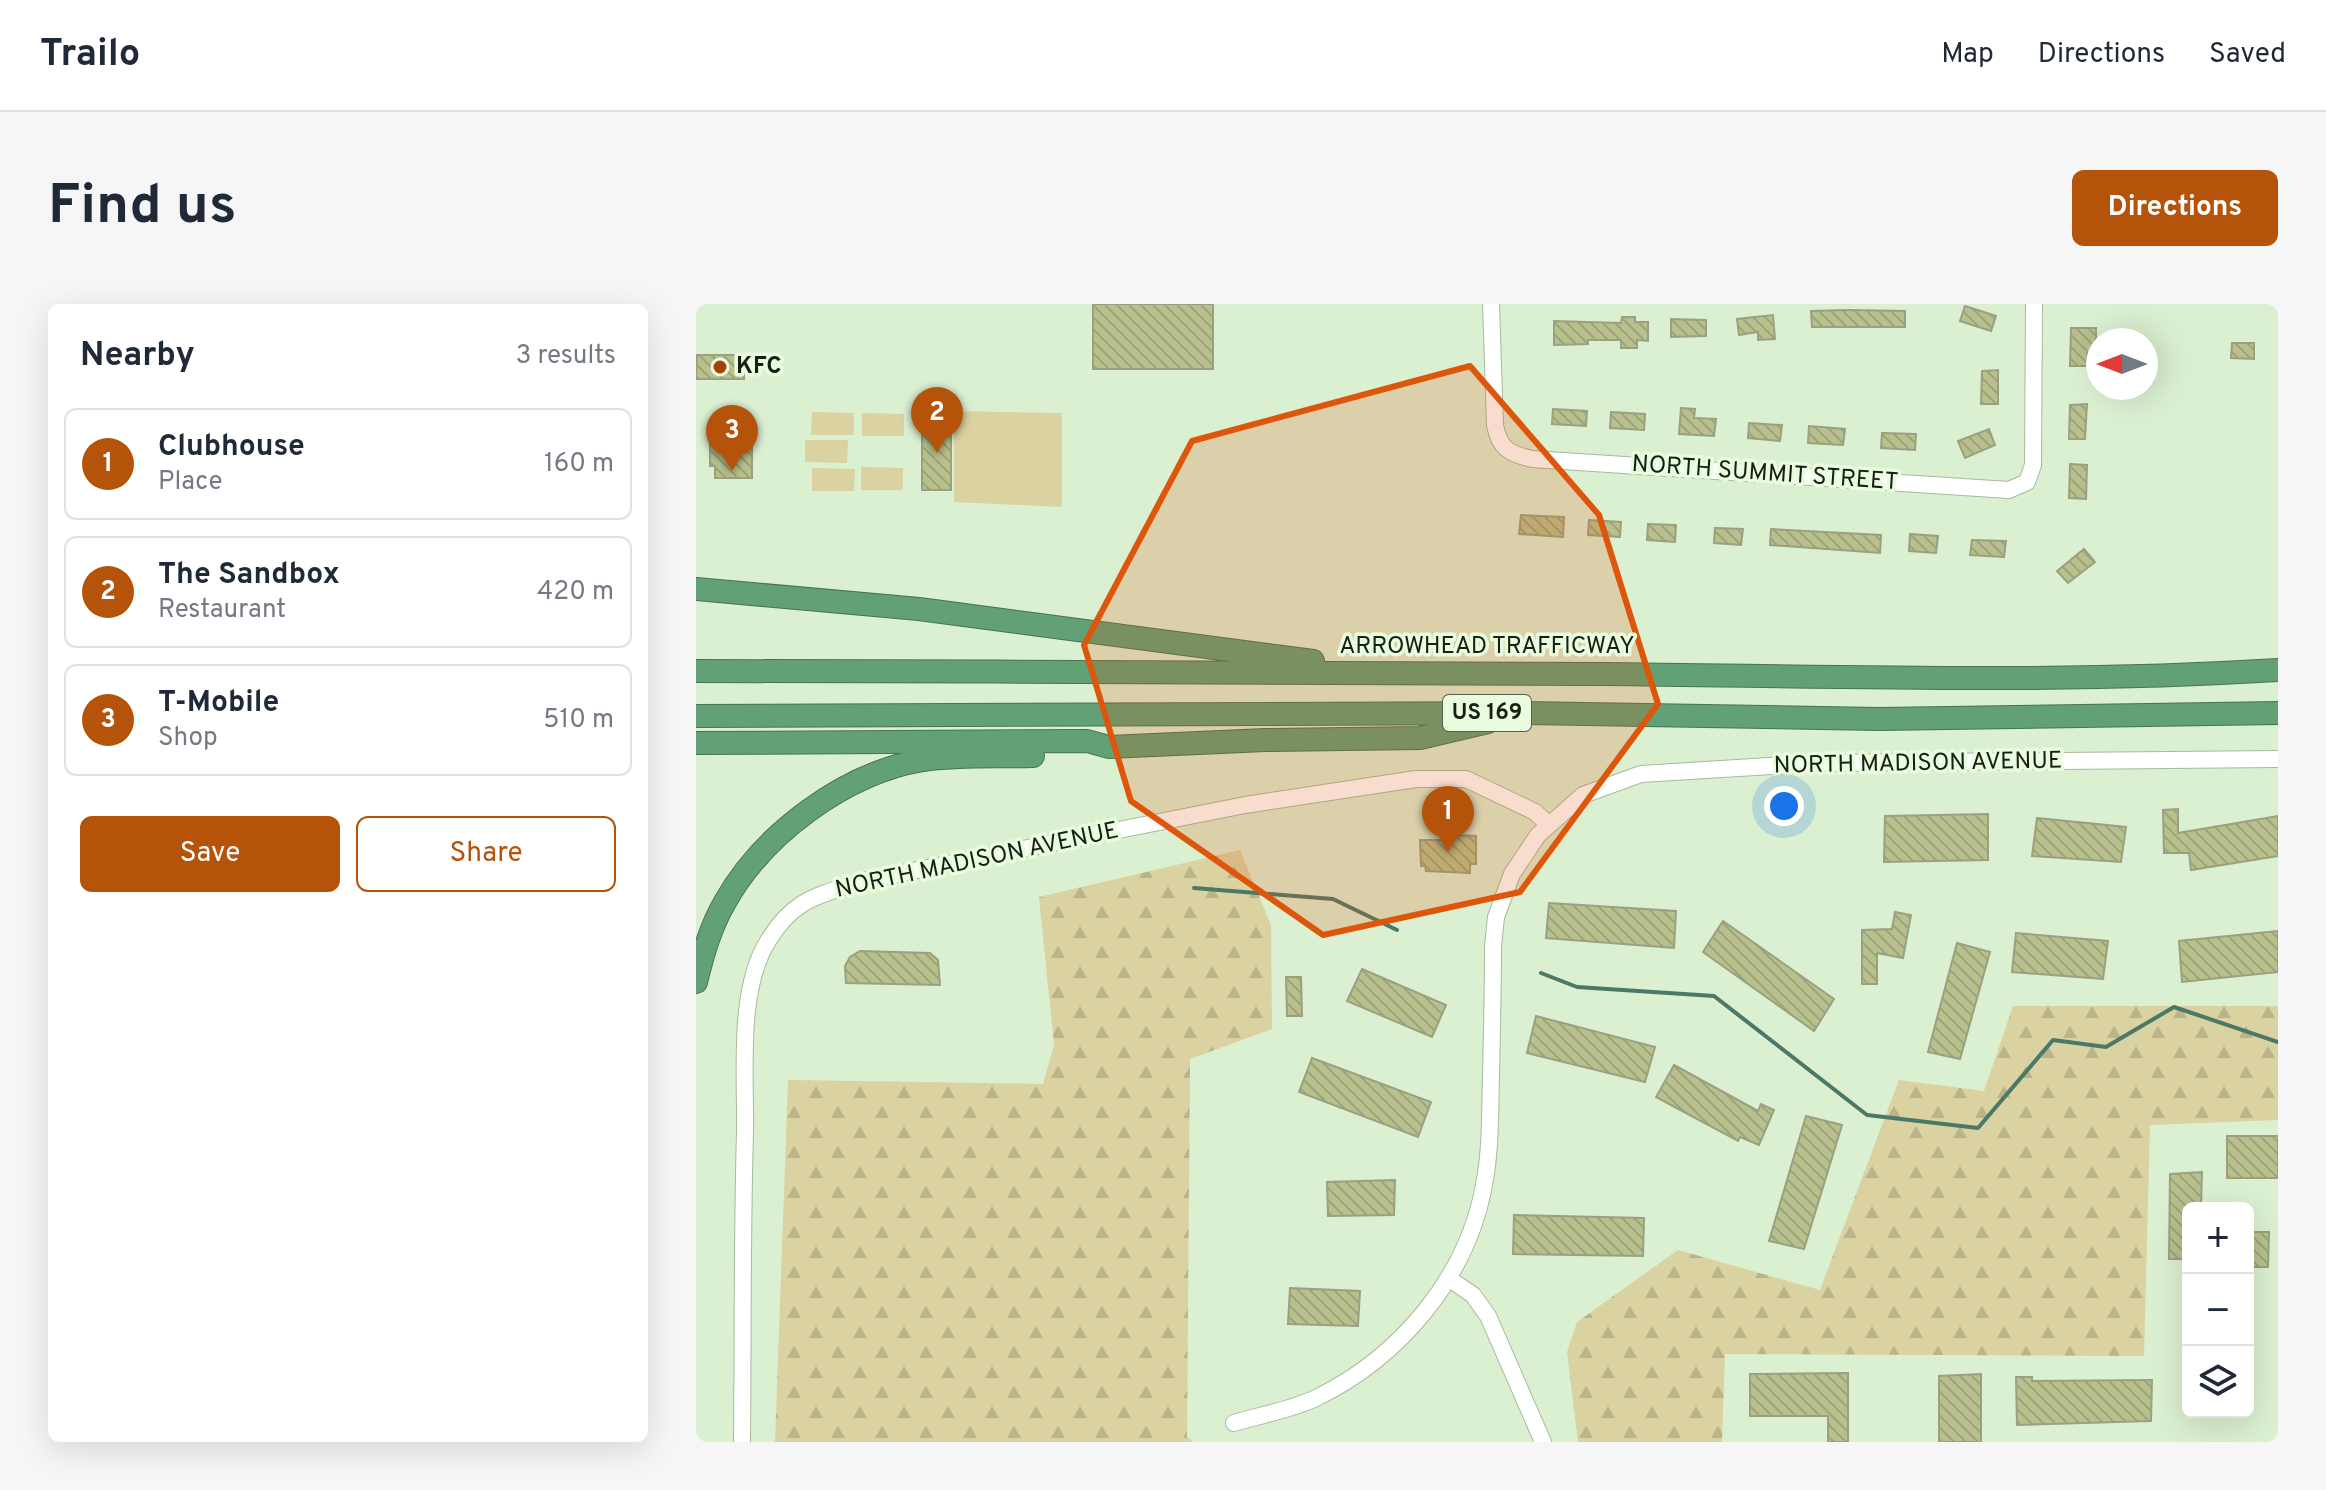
<!DOCTYPE html>
<meta charset="utf-8">
<style>
body{margin:0;font-family:Overpass,sans-serif;background:#f6f6f7;color:#1f2937}
.controls{position:absolute;right:24px;bottom:24px;display:grid;overflow:hidden;border-radius:12px;box-shadow:0 8px 32px #0002}
.controls button{width:72px;height:72px;display:grid;place-items:center;padding:0;border:0;border-bottom:2px solid #e0e1e3;background:#fff;color:#1f2937;font:40px sans-serif}
.compass{position:absolute;left:1390px;top:24px;width:72px;height:72px;border-radius:50%;background:#fff;box-shadow:0 8px 32px #0002;rotate:270deg}
.you{position:absolute;left:1088px;top:502px;width:28px;height:28px;margin:-20px;border:6px solid #fff;border-radius:50%;background:#1a73e8;box-shadow:0 0 0 12px #1a73e833}
.badge{display:grid;place-items:center;width:52px;height:52px;border-radius:50%;background:#b45309;color:#fff;font-size:26px;font-weight:700}
.pin{position:absolute;translate:-50% -66px;filter:drop-shadow(0 2px 4px #0008)}
.pin::after{content:'';position:absolute;top:42px;width:28px;height:24px;background:inherit;clip-path:polygon(0 0,100% 0,50% 100%)}
.list{margin:0;padding:0;list-style:none}
h2{display:flex;justify-content:space-between;align-items:center;height:104px;margin:0;padding:0 32px;font-size:34px}
h2 small{font-size:26px;font-weight:400;color:#747a83}
.list li{display:grid;grid-template-columns:52px 1fr auto;gap:24px;align-items:center;box-sizing:border-box;height:112px;margin:0 16px 16px;padding:0 16px;border:2px solid #e0e1e3;border-radius:12px}
.list b{display:block;font-size:30px;white-space:nowrap}
.list p{margin:0;font-size:26px;white-space:nowrap;color:#747a83}
.list em{font-size:26px;font-style:normal;color:#747a83}
.actions{display:flex;gap:16px;padding:24px 32px}
.actions a{flex:1;padding:18px 0;border:2px solid #b45309;border-radius:12px;text-align:center;font-size:28px;color:#b45309}
.actions .main{background:#b45309;color:#fff}
.icon{flex:none;width:44px;height:44px;fill:none;stroke:currentColor;stroke-width:2;stroke-linecap:round;stroke-linejoin:round}
.map{position:relative;flex:none;width:1582px;height:1138px;overflow:hidden;border-radius:12px}
header{display:flex;align-items:center;gap:48px;box-sizing:border-box;height:112px;padding:0 40px;background:#fff;border-bottom:2px solid #e0e1e3}
header strong{font-size:38px}
nav{display:flex;gap:44px;margin-inline-start:auto;font-size:28px}
.intro{display:flex;align-items:center;justify-content:space-between;box-sizing:border-box;height:192px;padding:0 48px}
h1{margin:0;font-size:56px}
.button{padding:20px 36px;border-radius:12px;background:#b45309;color:#fff;font-size:28px;font-weight:700}
main{display:flex;gap:48px;padding:0 48px}
aside{flex:1;background:#fff;border-radius:12px;box-shadow:0 8px 32px #0002}
.map>svg:first-child{display:block}
.forest{fill:url(#forest-firs)}
.pitch{fill:#dbd2a1}
.lines{fill:none;stroke-linecap:round;stroke-linejoin:round}
.stream{stroke:#4b7867;stroke-width:4}
.building{fill:url(#building-back-hatch);stroke:#9aa081;stroke-width:2}
.minor-casing{stroke:#a7ba9d;stroke-width:18}
.highway-casing{stroke:#487353;stroke-width:24}
.minor{stroke:#fff;stroke-width:16}
.highway{stroke:#62a075;stroke-width:22}
.marked{fill:#de560c;fill-opacity:0.2;stroke:#de560c;stroke-width:6;stroke-linejoin:round}
.poi-dot{fill:#a5410b;stroke:#e9fcde;stroke-width:3}
.labels{text-anchor:middle;dominant-baseline:central;stroke-width:7;stroke-linejoin:round;paint-order:stroke}
.shield{fill:#e9fcde;stroke:#576151;stroke-width:2}
.shield-label{font-size:22px;font-weight:bold;fill:#181f14}
.poi-label{font-size:24px;font-weight:bold;fill:#181f14;stroke:#e9fcde;text-anchor:start}
.street-label{font-size:24px;fill:#181f14;stroke:#e9fcde}
</style>
<header>
<strong>Trailo</strong>
<nav><a>Map</a><a>Directions</a><a>Saved</a></nav>
</header>
<div class="intro"><h1>Find us</h1><a class="button">Directions</a></div>
<main>
<aside>
<h2>Nearby<small>3 results</small></h2>
<ul class="list">
<li><span class="badge">1</span><div><b>Clubhouse</b><p>Place</p></div><em>160 m</em></li>
<li><span class="badge">2</span><div><b>The Sandbox</b><p>Restaurant</p></div><em>420 m</em></li>
<li><span class="badge">3</span><div><b>T-Mobile</b><p>Shop</p></div><em>510 m</em></li>
</ul>
<div class="actions"><a class="main">Save</a><a>Share</a></div>
</aside>
<div class="map">
<svg width="1582" height="1138" viewBox="0 0 1582 1138">
<defs>
<pattern id="forest-firs" width="22" height="20" patternUnits="userSpaceOnUse" patternTransform="scale(2)"><rect width="22" height="20" fill="#dbd2a1"/><path d="M5 1l3.5 6h-7zM16 11l3.5 6h-7z" fill="#bbb48a"/></pattern>
<pattern id="building-back-hatch" width="6" height="6" patternUnits="userSpaceOnUse" patternTransform="scale(2)"><rect width="6" height="6" fill="#b8c18d"/><path d="M-1 5l2 2M0 0l6 6M5-1l2 2" fill="none" stroke="#9da579"/></pattern>
</defs>
<rect width="100%" height="100%" fill="#dbefd1"/>
<!-- forest -->
<path class="forest" d="M544 546 575 621 576 725 494 755 491 1133 497 1138H79L92 776 347 780 358 741 343 593Z
M1317 702H1582V816L1454 821 1448 1052 1029 1050 1026 1138H882L871 1048 881 1018 982 946 1124 986 1203 776 1288 787Z"/>
<!-- pitch -->
<path class="pitch" d="M258 107 366 109V203L258 198Z
M116 108 158 109V131H115Z
M166 109 208 110V132H166Z
M109 136H152L151 159 109 158Z
M165 163 207 164V186H165Z
M116 164 159 165 158 187H116Z"/>
<g class="lines">
<!-- stream -->
<path class="stream" d="M498 584 637 595 701 626
M845 669 881 683 1018 692 1171 811 1282 824 1357 736 1410 743 1478 703 1582 738"/>
</g>
<!-- building -->
<path class="building" d="M397 0H517V65H397Z
M1269 2 1300 12 1295 27 1264 17Z
M1152 6 1209 7V23H1116L1115 7Z
M1077 11 1079 35 1062 36V28L1043 31 1041 15Z
M926 13H939V18H952V37L941 36V44H925V36H892V40L858 41V17L925 19Z
M975 15 1010 16V32L975 33Z
M1375 24H1400V49H1391V62H1374Z
M1536 39H1558V55L1535 54Z
M1 51H48V75H0Z
M1302 66V100H1285L1286 67Z
M1391 100 1389 135H1373L1374 101Z
M985 104 999 105 998 114 1020 115 1018 132 983 130Z
M857 105 891 107 890 122 856 120Z
M915 108 949 110 948 126 914 124Z
M226 112H255V186H226Z
M1053 119 1086 121 1084 137 1052 134Z
M20 121H56V174H19V162H14V132H20Z
M1113 122 1149 125 1147 141 1112 139Z
M1293 125 1299 141 1269 154 1262 137Z
M1186 129 1220 130 1219 146 1185 144Z
M1374 160 1391 161 1390 195 1373 194Z
M825 211 868 213 867 233 823 230Z
M893 216 925 218 924 233 892 231Z
M952 220 980 221 979 238 951 236Z
M1019 224 1047 225 1045 241 1018 239Z
M1075 225 1185 231 1184 249 1074 241Z
M1214 230 1242 232 1240 249 1213 247Z
M1276 236 1310 237 1308 253 1274 251Z
M1388 245 1399 258 1372 279 1361 267Z
M1482 505V529L1582 512V552L1495 566 1493 549H1468L1467 506Z
M1292 510V556L1188 558 1189 512Z
M1341 514 1430 523 1425 558 1336 552Z
M757 531 780 532V560H774V569L730 567 729 562H725L724 536H756Z
M853 599 980 607 978 644 850 634Z
M1199 608 1215 611 1207 654 1181 649V680H1166V626L1196 625Z
M1027 617 1138 695 1118 727 1007 648Z
M1582 627V668L1486 678 1483 637Z
M1320 629 1412 637 1407 675 1316 668Z
M1261 639 1294 648 1264 755 1232 748Z
M164 647 234 649 242 656 244 681 150 679 149 662 154 653Z
M666 665 750 701 736 733 651 697Z
M590 673H605L606 712H591Z
M840 712 959 743 949 778 831 749Z
M616 754 735 798 722 833 603 788Z
M978 761 1062 807 1065 800 1078 806 1063 841 1044 833 1042 837 960 793Z
M1110 812 1146 821 1108 945 1073 937Z
M1531 832H1582V874H1531Z
M1506 868 1505 904H1492V955H1473L1474 870Z
M699 876 698 911 632 912 631 878Z
M818 911 948 914 947 952 817 950Z
M1552 928H1573L1572 963H1552Z
M594 984 664 987 662 1022 592 1020Z
M1152 1069V1138H1132V1112H1054V1070Z
M1285 1070V1138H1243V1072Z
M1320 1073H1336V1077L1456 1076 1455 1117 1321 1121Z"/>
<g class="lines">
<!-- minor casing -->
<g class="minor-casing">
<path id="minor" d="M795 0 799 121C803 144 813 150 836 155L1313 186 1331 178 1337 161 1338 0
M752 974 777 991 792 1012 847 1138
M538 1119C564 1111 595 1106 620 1094 704 1053 771 974 788 881 795 845 794 807 795 771 796 728 797 685 797 642L800 613 816 570 842 531 887 491 945 470 1122 459 1582 455
M46 1138C47 1035 46 931 49 828 50 770 41 686 72 637 98 594 122 592 166 577L549 501 720 475H770L839 508 852 520"/>
</g>
<!-- highway casing -->
<g class="highway-casing">
<path id="highway" d="M0 285 223 305 617 357
M0 367C302 368 604 367 906 370 1131 372 1357 380 1582 366
M0 412 830 409 1183 415 1582 409
M0 439 391 437 413 443 569 436 724 434 792 418
M0 678C7 650 14 624 29 598 67 530 149 469 227 456 262 451 301 453 337 452"/>
</g>
<!-- minor -->
<use href="#minor" class="minor"/>
<!-- highway -->
<use href="#highway" class="highway"/>
</g>
<!-- marked area -->
<path class="marked" d="M774 62 903 211 962 400 824 588 627 631 435 497 388 341 496 137Z"/>
<!-- markers -->
<circle class="poi-dot" cx="24" cy="63" r="8"/>
<g class="labels">
<!-- shield labels -->
<rect class="shield" x="747" y="391" width="88" height="36" rx="6"/>
<g class="shield-label">
<text x="791" y="409">US 169</text>
</g>
<!-- poi labels -->
<g class="poi-label">
<text x="40" y="63">KFC</text>
</g>
<!-- street labels -->
<g class="street-label">
<text transform="translate(1069 170) rotate(4)">NORTH SUMMIT STREET</text>
<text x="791" y="343">ARROWHEAD TRAFFICWAY</text>
<text transform="translate(1222 460) rotate(-1)">NORTH MADISON AVENUE</text>
<text transform="translate(281 557) rotate(-12)">NORTH MADISON AVENUE</text>
</g>
</g>
</svg>
<div class="controls">
<button>+</button>
<button>−</button>
<button><svg class="icon" aria-label="layers" viewBox="0 0 24 24"><path d="M12 4l9 5-9 5-9-5zM3 14l9 5 9-5"/></svg></button>
</div>
<svg class="compass" viewBox="-18 -18 36 36"><path d="M0-13l5 13h-10z" fill="#e53935"/><path d="M0 13l5-13h-10z" fill="#747a83"/></svg>
<div class="you"></div>
<div class="pin badge" style="left:752px;top:548px">1</div>
<div class="pin badge" style="left:241px;top:149px">2</div>
<div class="pin badge" style="left:36px;top:167px">3</div>
</div>
</main>
